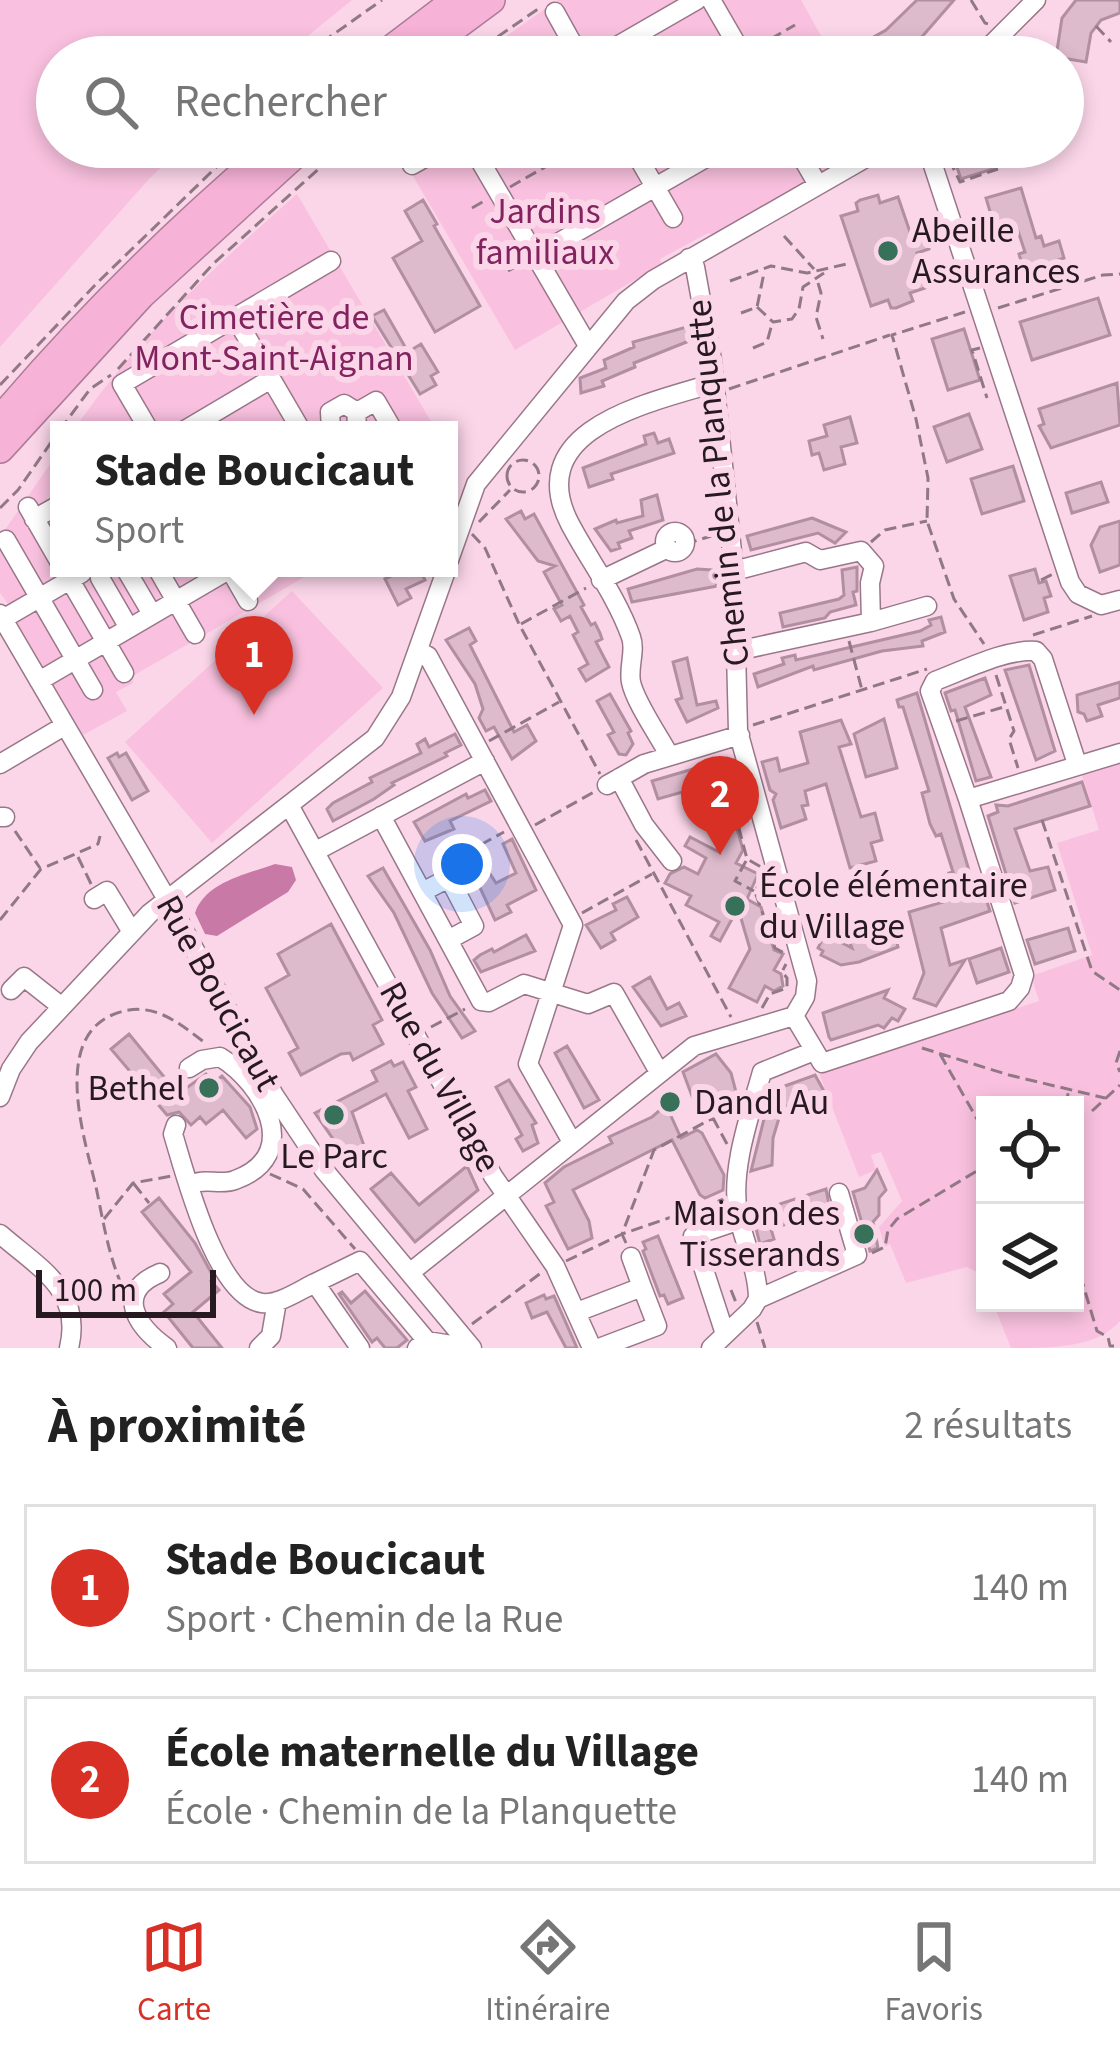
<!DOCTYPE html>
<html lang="fr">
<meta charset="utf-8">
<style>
body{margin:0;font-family:"Source Sans 3",sans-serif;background:#f6f6f6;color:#222}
.controls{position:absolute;right:36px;bottom:36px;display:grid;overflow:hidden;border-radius:0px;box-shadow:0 6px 18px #0003}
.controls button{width:108px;height:108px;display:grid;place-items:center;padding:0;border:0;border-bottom:3px solid #e0e0e0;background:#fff;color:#222;font:60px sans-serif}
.scale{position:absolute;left:36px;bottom:30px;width:180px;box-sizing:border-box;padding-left:12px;border:6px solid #261920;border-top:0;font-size:33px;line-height:42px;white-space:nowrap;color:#261920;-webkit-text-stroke:9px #fbd6e9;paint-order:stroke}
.you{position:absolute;left:462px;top:864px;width:42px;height:42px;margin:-30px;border:9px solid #fff;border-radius:50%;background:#1a73e8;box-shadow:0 0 0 18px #1a73e833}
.badge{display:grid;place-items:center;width:78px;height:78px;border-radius:50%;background:#d93025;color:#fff;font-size:39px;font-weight:700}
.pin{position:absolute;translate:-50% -99px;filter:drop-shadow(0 3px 6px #0008)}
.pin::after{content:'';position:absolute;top:63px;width:42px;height:36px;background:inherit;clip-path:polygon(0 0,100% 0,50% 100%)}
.popup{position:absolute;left:50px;top:421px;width:408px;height:156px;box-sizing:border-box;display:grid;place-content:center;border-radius:0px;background:#fff;filter:drop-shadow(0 3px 9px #0005);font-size:39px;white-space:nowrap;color:#767676}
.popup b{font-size:45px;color:#222}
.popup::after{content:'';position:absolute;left:50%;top:100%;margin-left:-24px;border:24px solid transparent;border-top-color:#fff}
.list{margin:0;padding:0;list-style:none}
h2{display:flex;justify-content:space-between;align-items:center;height:156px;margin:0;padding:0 48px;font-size:51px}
h2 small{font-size:39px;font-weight:400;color:#767676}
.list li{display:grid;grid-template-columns:78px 1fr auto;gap:36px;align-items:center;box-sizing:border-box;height:168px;margin:0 24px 24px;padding:0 24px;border:3px solid #e0e0e0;border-radius:0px}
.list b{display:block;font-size:45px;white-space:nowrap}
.list p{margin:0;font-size:39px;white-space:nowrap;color:#767676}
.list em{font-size:39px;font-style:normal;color:#767676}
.icon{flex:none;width:66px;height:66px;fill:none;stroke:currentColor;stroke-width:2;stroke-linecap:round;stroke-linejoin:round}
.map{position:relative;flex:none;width:1120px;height:1348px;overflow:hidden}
.search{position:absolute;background:#fff;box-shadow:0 6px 18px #0003;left:36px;right:36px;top:36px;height:132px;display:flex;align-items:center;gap:30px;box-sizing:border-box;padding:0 42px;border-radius:66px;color:#767676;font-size:45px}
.sheet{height:540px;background:#fff}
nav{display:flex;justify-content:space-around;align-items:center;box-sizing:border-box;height:168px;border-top:3px solid #e0e0e0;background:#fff;font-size:33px;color:#767676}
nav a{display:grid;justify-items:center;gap:6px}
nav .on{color:#d93025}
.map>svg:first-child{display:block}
.green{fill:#f9c1df}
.water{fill:#c979a6}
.building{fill:#debacd;stroke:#b18ea0;stroke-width:3}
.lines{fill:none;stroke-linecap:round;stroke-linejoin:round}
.minor-casing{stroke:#997789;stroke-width:21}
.highway-casing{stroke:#ad7c97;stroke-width:30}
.path{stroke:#917885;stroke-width:3;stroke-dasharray:12 6;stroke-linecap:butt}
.minor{stroke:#fff;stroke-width:18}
.highway{stroke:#f6b2d7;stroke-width:27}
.poi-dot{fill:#37715a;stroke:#fbd6e9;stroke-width:4.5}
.labels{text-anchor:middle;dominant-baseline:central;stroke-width:12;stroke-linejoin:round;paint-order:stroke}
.park-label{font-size:36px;fill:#822360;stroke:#fbd6e9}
.poi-label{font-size:36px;fill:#261920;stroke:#fbd6e9;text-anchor:start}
.street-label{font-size:36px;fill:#261920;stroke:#fbd6e9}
</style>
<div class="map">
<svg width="1120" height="1348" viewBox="0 0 1120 1348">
<rect width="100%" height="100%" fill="#fbd6e9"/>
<!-- green -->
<path class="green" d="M0 0H352L282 57H57V147H183L149 179 0 347Z
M558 0H801L833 57H476Z
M396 147H866L713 235 708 233 660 259 662 264 515 350Z
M297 194 436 430H74C136 339 215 266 297 194Z
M59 451V568H320L131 677 133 683 116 692 127 711 83 735 17 622V616L0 593V537Z
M292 591 383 688 212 843 125 742Z
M1120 760V1321C1097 1348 1051 1348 1011 1348L993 1303H1075V1105H985V1280L983 1275 967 1267 906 1283 890 1244 885 1247 879 1227 902 1201 881 1152 871 1155 876 1170 859 1177 819 1073 1039 1001 1031 976 1092 955 1057 843 1099 830 1081 772Z"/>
<!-- water -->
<path class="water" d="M275 864 292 867 296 880 288 892 217 936 205 934 195 913C205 882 247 874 275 864Z"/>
<!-- building -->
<path class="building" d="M917 0H954L920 39 924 57H838L886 30Z
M1076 0H1120V13L1101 20 1091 33 1086 62 1056 57 1062 18Z
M950 147H989L996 168 961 179Z
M1021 188 1036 238 1041 236 1044 246 1059 241 1064 258 1050 263 1052 272 1033 278 1030 269 1024 271 1019 254 1025 252 1017 228 997 235 986 198Z
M878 195 880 203 898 197 910 232 922 228 928 239 929 249 917 253 928 287 910 293 913 301 896 308H891L888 300 871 306 841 216 858 211 856 203 860 200Z
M423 200 437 224 434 226 480 306 435 332 393 258 422 241 405 211Z
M1098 298 1110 335 1032 360 1020 322Z
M384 310 408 352 421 344 438 372 431 376 436 385 420 394 372 316Z
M690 326 694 339 634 363 635 367 602 381 604 386 581 393 580 378 606 368 604 360 634 347 633 342Z
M964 329 980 380 948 390 932 339Z
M1117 383 1120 425 1051 448 1039 426 1044 424 1039 409Z
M969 414 982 449 947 462 934 427Z
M850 417 857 443 841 447 845 464 824 470 819 453 812 455 809 441 827 436 824 425Z
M654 433 658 443 669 439 674 453 611 474 613 479 589 487 583 468 646 444 644 436Z
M1013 466 1024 501 982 514 971 479Z
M1101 482 1108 502 1072 513 1066 493Z
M657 495 663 520 629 531 632 538 618 543 620 548 611 551 595 529 616 520 617 523 643 516 641 500Z
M521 511 525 519 534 514 584 605 581 607 591 625 595 623 600 633 602 639 596 642 609 667 586 681 579 669 588 664 573 635 578 632 570 616 561 621 554 609 562 605 544 572 555 566 538 561 506 519Z
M812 518 846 532 835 543 818 533 751 550 747 536Z
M1120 521V565L1100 572 1091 545 1100 527Z
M857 567V591L853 592 856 605 830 612 825 618 783 627 780 613 839 599 844 595 842 570Z
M408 568H419L425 580 406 589 411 598 398 605 385 579Z
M697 569 712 570 717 586 632 602 628 589Z
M1035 569 1039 583 1046 581 1051 596 1044 598 1048 612 1024 620 1010 576Z
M941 617 945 632 922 641 923 646 882 651 814 670 813 666 758 687 754 674 784 664 782 658 795 655 796 660 920 631 931 625 929 620Z
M469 628 476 641 470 645 514 732 527 725 536 741 512 759 494 727 486 731 479 718 483 709 475 684 446 640Z
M687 658 697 705 716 701 718 708 687 722 676 700 682 698 673 662Z
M1029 665 1055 751 1036 760 1005 670Z
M985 678 991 695 965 707 991 777 976 781 955 710 951 711 945 693Z
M1120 682V698L1098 705 1102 716 1087 721 1084 714 1078 712 1077 695Z
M917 693 970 874 975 890 982 887 990 911 941 928 950 965 965 960 936 1006 914 998 924 973 909 912 950 900 949 889 954 888 949 873 953 872 941 834 936 836 930 824 922 793 929 791 903 707H899L897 700Z
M610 694 631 731 628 733 633 744 626 755 619 754 608 735 614 732 597 701Z
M884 719 897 768 866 777 854 734Z
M841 720 851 744 839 747 861 817 875 813 882 840 871 843 876 861 850 868 826 784 805 791 808 805 802 806 806 819 781 828 773 800 776 794 770 790 762 762 777 758 780 771 808 763 800 732Z
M455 734 461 745 445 753 447 756 392 783 394 785 374 799 333 821 327 809 333 803 372 782 370 778 421 753 417 744 425 739 429 747Z
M117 753 119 757 126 753 148 791 132 800 108 758Z
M700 767 712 778 722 774 743 850 736 863 758 874 747 899 761 907 774 950 783 954 774 970 781 974 783 986 774 991 765 986 757 1002 729 988 750 949 738 908 720 941 711 936 719 922 686 905 691 896 665 883 670 874 684 867 698 874 706 858 685 846 690 837 719 852 700 787 658 799 652 781Z
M1082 782 1090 806 1015 829 1030 871 1048 867 1055 890 1015 903 988 816 998 812 996 805 1008 806Z
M485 790 491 801 450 821 454 829 425 841 414 822 466 794 468 798Z
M512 839 536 890 507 905 511 912 495 920 476 879 461 862 477 854 496 883 516 873 503 844Z
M383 868 430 950 450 996 475 1031 462 1038 432 993 394 913 368 876Z
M627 897 638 917 611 933 615 940 601 948 586 925 616 910 613 904Z
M892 921 898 947 859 962 841 965 821 955 823 951 818 948 825 934 852 948 847 935Z
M331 924 382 1020 373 1025 383 1044 353 1060 350 1053 341 1054 301 1075 289 1053 298 1048 266 988 289 975 278 954Z
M1068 928 1075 951 1035 964 1027 940Z
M526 935 535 951 481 972 474 960 480 955 492 949 494 952Z
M1001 948 1009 972 977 983 969 959Z
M650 977 667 1009 679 1003 686 1016 661 1026 633 987Z
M888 990 884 998 905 1009 898 1021 892 1018 884 1028 878 1025 831 1040 829 1037 823 1013Z
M129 1034 178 1094 206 1074 213 1083 222 1076 250 1107 257 1129 246 1138 223 1110 206 1124 200 1117 191 1125 179 1112 167 1115 111 1049Z
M567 1046 599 1100 584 1108 555 1053Z
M716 1054 731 1073 736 1092 702 1109 700 1105 696 1107 683 1072Z
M391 1061 394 1066 403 1062 416 1087 408 1091 427 1129 409 1138 386 1094 352 1112 368 1157 352 1166 315 1113 377 1081 372 1071Z
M815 1075 825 1093 782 1108 773 1138 772 1165 751 1171 771 1091Z
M509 1080 536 1123 532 1125 538 1143 523 1151 516 1139 522 1135 496 1087Z
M666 1105 681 1138 697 1130 702 1133 724 1175 723 1190 705 1198 700 1195 672 1140 573 1190 589 1221 592 1238 568 1249 546 1206 554 1202 545 1183 564 1167 612 1143 609 1137 652 1117Z
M467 1166 478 1190 415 1242 371 1189 391 1173 419 1205Z
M877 1170 886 1190 879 1198V1215L873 1222 878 1248 870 1251 853 1192 865 1188Z
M826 1189 830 1210 771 1229 774 1239 760 1244 752 1213Z
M159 1198 195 1243 214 1278 211 1281 219 1290 193 1312 222 1348H193L164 1312 173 1304 164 1294 191 1272 142 1212Z
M658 1236 683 1298 668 1304 664 1295 660 1296 643 1251 646 1249 643 1242Z
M365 1291 407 1340 397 1348H385L377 1338 372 1342 339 1294 342 1292 351 1303Z
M544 1295 546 1299 554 1296 577 1348H566L547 1312 532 1318 526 1303Z"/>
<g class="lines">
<!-- minor casing -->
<g class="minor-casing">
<path id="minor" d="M711 0 744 57
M555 12 580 57
M598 57 697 0
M979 57 1036 0
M472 147 587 344
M632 147 673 218
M796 147 818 185
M927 147 1070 582 1078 594 1101 605 1120 600
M412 165 444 147
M535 256 725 147
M689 258 695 267 712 360 734 571 738 731 807 981 805 997 794 1016 822 1063 1009 1001 1020 988 1024 975 968 799 1120 753
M235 317 301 430
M357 412 376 401 393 430
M149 430 122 384 331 261
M185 430 271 379
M331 430 330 412 344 404 357 412 356 430
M28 507 59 561
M34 519 59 505
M665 542a10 10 0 1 1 20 0a10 10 0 1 1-20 0Z
M6 540 93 690
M449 560 476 484 626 301 653 280 885 147
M63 568 124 673
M125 568 152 614
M157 568 195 634
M229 568 248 601
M734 571 806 552 820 560 861 551 874 566 870 583 871 622 737 651
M100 578 129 628
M601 580 668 548
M0 614 168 901 274 1095 324 1170 472 1348
M3 619 82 573
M871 622 927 606
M419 651 428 656 573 925 528 1064 572 1142
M39 681 232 568
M669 755C659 736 635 702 631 682 628 667 636 651 631 637 617 597 589 560 570 524 520 428 653 402 714 383
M0 764 64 726
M619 778 644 825 672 861
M607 785 644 764 740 735
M968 799 930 691 935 681C965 670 1004 649 1036 651L1043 659 1077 764
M289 805 493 1176 555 1266 592 1348
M381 816 481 1001 489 1002 524 984 588 1004 614 993 659 1072
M0 817H5
M316 851 485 761
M424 891 449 878 474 926 450 939
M94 899 107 891 132 932
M11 990 24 977 62 1007
M189 1068 202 1060 220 1057C263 1083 304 1155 235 1180 220 1186 205 1177 189 1185
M0 1097 11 1069 29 1042 150 913 375 738 401 697 447 568
M176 1125 173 1134C185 1173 216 1297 262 1303 279 1305 300 1290 315 1283
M0 1234C39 1268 83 1290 69 1348
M631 1257 642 1287
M412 1271 694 1046 794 1016
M160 1273C114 1292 136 1326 167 1348
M758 1299C758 1270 744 1243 738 1214 730 1169 750 1115 762 1072L814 1051
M758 1299 857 1255 839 1193
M577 1312 642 1287 657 1326 599 1348
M725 1334 693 1236 740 1220
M259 1348 271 1336 277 1301
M360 1348 315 1283 360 1261 427 1341
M417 1348 427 1341 470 1348
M711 1348 752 1309 758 1299"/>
</g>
<!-- highway casing -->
<g class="highway-casing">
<path id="highway" d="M381 57 456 0
M414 57 491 0
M0 420C83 322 176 230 274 147
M0 449 141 295 303 147"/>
</g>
<!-- path -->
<path class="path" d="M971 0 985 23 992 25
M1096 26 1111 42
M755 48 795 25
M311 57 324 41 382 0
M468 57 541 7
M954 160 951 163 960 182 998 169
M510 187 580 147
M472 208 486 200
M784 236 814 269
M928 238 942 234
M508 271 522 263
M730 281 771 266 807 273 851 263
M818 283 821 293 816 317 823 339
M757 307 773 322 792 319 799 309 803 287 824 273
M998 308 1103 275 1120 274
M965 312 892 335 916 419 928 478 927 521 954 599 984 644
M741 313 757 307 764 273
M753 348 767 342 772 324
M980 348 972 350 987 398
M118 369 213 264 343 147
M0 385 97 283 237 147
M729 389 890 335
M60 430 90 389 111 375
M507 476a16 16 0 1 1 32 0a16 16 0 1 1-32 0Z
M0 508 18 490 59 431
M479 522 510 490
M472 534 485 548 519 624 600 774
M871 542 885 530 927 521
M685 544 718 534
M1041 580 1053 574
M521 624 586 588
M1033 635 1092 616
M849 641 862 690
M996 675 1014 731 1009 739 1018 768
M956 721 1004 707
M753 725 927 669
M489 741 559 702
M726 757 725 775 747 859 761 867
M1042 820 1092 971 1120 990
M535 825 594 792
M15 831 40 868
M636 840 731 1017
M78 857 92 886
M746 861 735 881 754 891
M449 862 504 832
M762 878 755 892 775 948 784 953
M582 913 652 874
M0 920 41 869 98 844 100 836
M762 1008 770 994 787 988V978L782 972 786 964
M431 1027 465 1009
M922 1048 1009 1075 1105 1098
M1120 1051 1116 1063 1120 1072
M940 1054 985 1133
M1066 1105 1069 1088
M1092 1111 1120 1085
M727 1144 713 1118 738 1107
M270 1174 303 1189 355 1249
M134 1184 149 1203
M104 1219 133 1183 172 1176
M626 1243 622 1234 654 1150 713 1118
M872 1253 885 1247 888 1230 897 1219 985 1166
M1075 1258 1097 1331 1108 1337 1110 1346H1120
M566 1261 622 1234 724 1199
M122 1286C108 1254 103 1220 96 1187 85 1140 52 1041 112 1015 150 999 175 1020 204 1042
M731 1290 737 1305
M757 1322 765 1348
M472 1324 541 1273"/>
<!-- minor -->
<use href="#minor" class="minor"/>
<!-- highway -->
<use href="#highway" class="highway"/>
</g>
<!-- markers -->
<g class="poi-dot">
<circle cx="888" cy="251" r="12"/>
<circle cx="735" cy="906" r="12"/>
<circle cx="209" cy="1088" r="12"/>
<circle cx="670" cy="1102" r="12"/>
<circle cx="334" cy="1115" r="12"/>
<circle cx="864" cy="1234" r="12"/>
</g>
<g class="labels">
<!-- park labels -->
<g class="park-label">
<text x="545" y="211">Jardins<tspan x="545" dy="41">familiaux</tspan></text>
<text x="274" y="317">Cimetière de<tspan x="274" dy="41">Mont-Saint-Aignan</tspan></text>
</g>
<!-- poi labels -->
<g class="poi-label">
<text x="912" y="230">Abeille<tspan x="912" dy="41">Assurances</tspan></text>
<text x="759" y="885">École élémentaire<tspan x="759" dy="41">du Village</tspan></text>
<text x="185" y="1088" text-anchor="end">Bethel</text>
<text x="694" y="1102">Dandl Au</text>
<text x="334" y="1156" text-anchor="middle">Le Parc</text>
<text x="840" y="1213" text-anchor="end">Maison des<tspan x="840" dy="41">Tisserands</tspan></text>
</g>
<!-- street labels -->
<g class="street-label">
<text transform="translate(718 483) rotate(-96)">Chemin de la Planquette</text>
<text transform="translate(218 993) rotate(61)">Rue Boucicaut</text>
<text transform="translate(440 1077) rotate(61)">Rue du Village</text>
</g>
</g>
</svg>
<div class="controls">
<button><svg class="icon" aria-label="locate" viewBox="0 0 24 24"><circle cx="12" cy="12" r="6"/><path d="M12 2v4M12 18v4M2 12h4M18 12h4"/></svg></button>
<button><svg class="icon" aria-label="layers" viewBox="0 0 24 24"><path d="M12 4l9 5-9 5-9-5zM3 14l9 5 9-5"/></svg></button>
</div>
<div class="scale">100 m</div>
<div class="you"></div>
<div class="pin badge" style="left:254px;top:715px">1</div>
<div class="popup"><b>Stade Boucicaut</b>Sport</div>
<div class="pin badge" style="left:720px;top:855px">2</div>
<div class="search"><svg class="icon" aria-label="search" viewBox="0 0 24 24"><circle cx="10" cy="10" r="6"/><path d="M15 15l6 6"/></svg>Rechercher</div>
</div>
<section class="sheet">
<h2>À proximité<small>2 résultats</small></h2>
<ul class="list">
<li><span class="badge">1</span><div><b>Stade Boucicaut</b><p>Sport · Chemin de la Rue</p></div><em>140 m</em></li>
<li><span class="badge">2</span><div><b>École maternelle du Village</b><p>École · Chemin de la Planquette</p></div><em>140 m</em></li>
</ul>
</section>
<nav>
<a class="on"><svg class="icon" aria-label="map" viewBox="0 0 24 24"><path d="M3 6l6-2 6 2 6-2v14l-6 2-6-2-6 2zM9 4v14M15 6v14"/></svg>Carte</a>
<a><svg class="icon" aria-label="directions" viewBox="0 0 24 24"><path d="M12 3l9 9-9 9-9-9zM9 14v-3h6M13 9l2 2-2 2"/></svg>Itinéraire</a>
<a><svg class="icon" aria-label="saved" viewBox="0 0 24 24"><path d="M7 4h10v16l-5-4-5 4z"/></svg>Favoris</a>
</nav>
